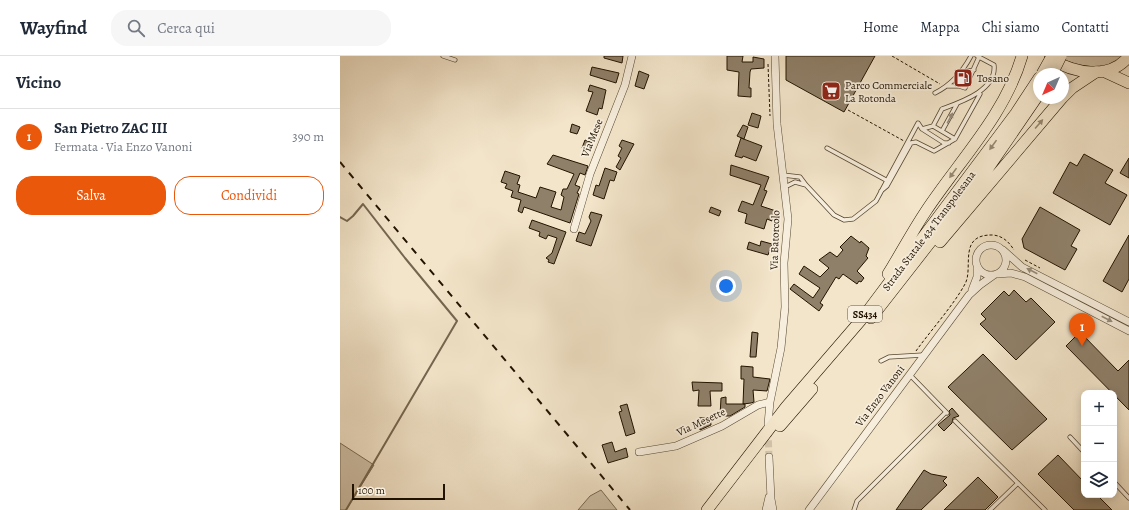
<!DOCTYPE html>
<html lang="it">
<meta charset="utf-8">
<style>
body{margin:0;font-family:Alegreya,serif;background:#f6f6f7;color:#1f2937}
.controls{position:absolute;right:12px;bottom:12px;display:grid;overflow:hidden;border-radius:8px;box-shadow:0 2px 10px #0003}
.controls button{width:36px;height:36px;display:grid;place-items:center;padding:0;border:0;border-bottom:1px solid #e0e1e3;background:#fff;color:#1f2937;font:20px sans-serif}
.compass{position:absolute;left:693px;top:12px;width:36px;height:36px;border-radius:50%;background:#fff;box-shadow:0 2px 10px #0003;rotate:224deg}
.scale{position:absolute;left:12px;bottom:10px;width:93px;box-sizing:border-box;padding-left:4px;border:2px solid #221300;border-top:0;font-size:11px;line-height:14px;white-space:nowrap;color:#221300;-webkit-text-stroke:3px #f7eedd;paint-order:stroke}
.you{position:absolute;left:386px;top:230px;width:14px;height:14px;margin:-10px;border:3px solid #fff;border-radius:50%;background:#1a73e8;box-shadow:0 0 0 6px #1a73e833}
.badge{display:grid;place-items:center;width:26px;height:26px;border-radius:50%;background:#ea580c;color:#fff;font-size:13px;font-weight:700}
.pin{position:absolute;translate:-50% -33px;filter:drop-shadow(0 1px 2px #0008)}
.pin::after{content:'';position:absolute;top:21px;width:14px;height:12px;background:inherit;clip-path:polygon(0 0,100% 0,50% 100%)}
.list{margin:0;padding:0;list-style:none}
h2{display:flex;justify-content:space-between;align-items:center;height:52px;margin:0;padding:0 16px;font-size:17px}
h2 small{font-size:13px;font-weight:400;color:#747a83}
.list li{display:grid;grid-template-columns:26px 1fr auto;gap:12px;align-items:center;box-sizing:border-box;height:56px;padding:0 16px;border-top:1px solid #e0e1e3}
.list b{display:block;font-size:15px;white-space:nowrap}
.list p{margin:0;font-size:13px;white-space:nowrap;color:#747a83}
.list em{font-size:13px;font-style:normal;color:#747a83}
.actions{display:flex;gap:8px;padding:12px 16px}
.actions a{flex:1;padding:9px 0;border:1px solid #ea580c;border-radius:16px;text-align:center;font-size:14px;color:#ea580c}
.actions .main{background:#ea580c;color:#fff}
.icon{flex:none;width:22px;height:22px;fill:none;stroke:currentColor;stroke-width:2;stroke-linecap:round;stroke-linejoin:round}
.map{position:relative;flex:none;width:789px;height:454px;overflow:hidden}
header{display:flex;align-items:center;gap:24px;box-sizing:border-box;height:56px;padding:0 20px;background:#fff;border-bottom:1px solid #e0e1e3}
header strong{font-size:19px}
nav{display:flex;gap:22px;margin-inline-start:auto;font-size:14px}
.search{width:280px;height:36px;background:#f6f6f7;display:flex;align-items:center;gap:10px;box-sizing:border-box;padding:0 14px;border-radius:16px;color:#747a83;font-size:15px}
main{display:flex}
aside{flex:1;background:#fff}
.map>svg:first-child{display:block}
.green{fill:#cfc1a8;stroke:#786a54}
.lines{fill:none;stroke-linecap:round;stroke-linejoin:round}
.stream{stroke:#756650;stroke-width:2}
.building{fill:#8f8069;stroke:#221300}
.minor-tunnel{stroke:#d4c6ac;stroke-width:7;stroke-dasharray:7 3.5;stroke-linecap:butt}
.service-casing{stroke:#564832;stroke-width:5}
.minor-casing{stroke:#564832;stroke-width:8}
.primary-casing{stroke:#221300;stroke-width:12}
.trunk-casing{stroke:#221300;stroke-width:12}
.path{stroke:#221300;stroke-width:1;stroke-dasharray:3 2;stroke-linecap:butt}
.service{stroke:#f7eedd;stroke-width:3.5}
.minor{stroke:#f7eedd;stroke-width:7}
.primary{stroke:#f3e5ca;stroke-width:11}
.trunk{stroke:#f3e5ca;stroke-width:11}
.rail{stroke:#221300;stroke-width:2;stroke-dasharray:7 7;stroke-linecap:butt}
.trunk-bridge-casing{stroke:#221300;stroke-width:12;stroke-linecap:butt}
.trunk-bridge{stroke:#f3e5ca;stroke-width:11}
.oneway{fill:#978b7a}
.oneway2{fill:#95866f}
.labels{text-anchor:middle;dominant-baseline:central;stroke-width:3.5;stroke-linejoin:round;paint-order:stroke}
.shield{fill:#f7eedd;stroke:#625542;stroke-width:1}
.shield-label{font-size:10px;font-weight:bold;fill:#221300}
.poi-label{font-size:11px;fill:#221300;stroke:#f7eedd;text-anchor:start}
.street-label{font-size:11px;fill:#221300;stroke:#f7eedd}
</style>
<header>
<strong>Wayfind</strong>
<div class="search"><svg class="icon" aria-label="search" viewBox="0 0 24 24"><circle cx="10" cy="10" r="6"/><path d="M15 15l6 6"/></svg>Cerca qui</div>
<nav><a>Home</a><a>Mappa</a><a>Chi siamo</a><a>Contatti</a></nav>
</header>
<main>
<aside>
<h2>Vicino<small></small></h2>
<ul class="list">
<li><span class="badge">1</span><div><b>San Pietro ZAC III</b><p>Fermata · Via Enzo Vanoni</p></div><em>390 m</em></li>
</ul>
<div class="actions"><a class="main">Salva</a><a>Condividi</a></div>
</aside>
<div class="map">
<svg width="789" height="454" viewBox="0 0 789 454">
<rect width="100%" height="100%" fill="#f3e5ca"/>
<filter id="stains"><feTurbulence type="fractalNoise" baseFrequency=".005" numOctaves="4"/><feColorMatrix values="0 0 0 0 .2 0 0 0 0 .09 0 0 0 0 .02 0 0 0 .5 -.17"/></filter>
<radialGradient id="worn" r=".72"><stop offset=".6" stop-color="#630" stop-opacity="0"/><stop offset="1" stop-color="#630" stop-opacity=".3"/></radialGradient>
<!-- green -->
<path class="green" d="M714 0H783C762 19 737 9 714 0Z
M0 387 34 409 6 454H0Z
M261 434 277 454H238L250 440Z"/>
<g class="lines">
<!-- stream -->
<path class="stream" d="M0 161 7 165 13 160 23 148 65 202 117 265 6 454"/>
</g>
<!-- building -->
<path class="building" d="M264 0H283L282 7 264 2Z
M387 0H403L402 6H413V1L424 3V12L411 13 410 16 409 32H411V41L398 40 399 16 387 14Z
M446 0H535L504 56 446 24Z
M252 11 279 17 276 27 250 19Z
M299 15 309 19 304 33 295 30Z
M250 29 266 34 262 53 259 52 257 59 246 55 253 36 248 35Z
M412 57 421 60 418 72 408 69Z
M232 68 240 71 237 78 230 76Z
M403 69 408 71 404 83 397 80Z
M401 82 422 90 416 105 403 100 402 102 395 100Z
M245 84 253 87 250 95 242 92Z
M282 84 294 88 280 114 276 111 281 102 278 100 282 92 279 90Z
M744 98 773 114 765 127 787 139 770 169 713 137 730 106 737 110Z
M213 99 248 110 245 119 240 117 235 129 240 131 237 137 239 138 230 167 184 151 182 157 178 155 181 144 171 141 173 135 165 132 167 128 161 126 165 115 180 120 177 128 180 129 178 136 196 142 200 131 216 136 211 151 221 154 224 141 221 139 223 133H227L234 118 207 108Z
M789 102V122L780 117Z
M391 109 429 121 424 134 427 135 421 150 436 155 432 165 427 163 424 173 405 167 407 158 398 155 402 145 413 149 421 129 390 119Z
M265 112 277 116 274 125 270 124 264 143 253 139 256 129 259 130Z
M371 151 381 155 379 160 369 156Z
M700 151 740 174 731 190 737 193 725 214 684 192 682 183Z
M251 156 262 159 251 190 236 185 239 176 245 178 251 165 249 161Z
M192 164 226 176 214 208 208 206 209 204 206 202 212 197 217 182 208 179 206 183 199 180 200 176 189 172Z
M789 179V223L782 236 763 225Z
M511 180 520 187 521 185 529 192 526 200 528 202 517 215 524 222 521 226 519 225 517 228 503 218 499 223 496 221 480 247 483 249 479 255 450 233 454 228 473 242 480 232 459 218 464 210 480 221 489 212 479 204 490 196 497 201 503 194 500 191Z
M421 185 432 188 428 199 407 193 409 186 420 190Z
M674 234 686 246 691 242 715 266 676 304 640 268 646 263 641 258 664 235 669 240Z
M412 276 418 277 416 301H410Z
M740 276 778 315 789 304V354L726 290Z
M643 298 707 363 672 394 608 331Z
M401 310 413 311V321L430 323 427 335 413 334 414 346 411 347 403 348 404 323H401Z
M352 326 382 327V335H370L371 350H358L359 334 353 335Z
M386 341V348H405V351L390 360H380L381 342Z
M287 348 295 377 286 380 279 356 282 355 280 350Z
M612 352 619 360 613 362 612 367 604 375 598 369 610 359 609 355Z
M370 361 371 369 360 374 359 362Z
M272 386 275 396 286 392 288 401 268 407 262 389Z
M718 399 744 426V439H757L772 454H734L698 418Z
M584 414 591 418 607 421 603 425 607 429 581 454H556Z
M638 421 658 441 645 454H604Z"/>
<g class="lines">
<!-- minor-tunnel -->
<path class="minor-tunnel" d="M428 374 429 401"/>
<!-- service casing -->
<g class="service-casing">
<path id="service" d="M103 0 115 4
M607 30H619L628 15 634 14
M619 30 625 32 639 1
M595 37C611 29 623 15 631 0
M593 70 615 83 640 38
M582 73 604 87H609
M602 75 617 48
M487 92 546 124
M443 119 460 121 466 129 455 126 445 131
M466 129 494 159 504 164 513 163 536 145 578 67 582 73 593 70 602 53C621 46 657 34 654 9L637 0
M541 135 547 130 571 87 576 86 594 95 615 83
M541 305 549 301 583 299
M570 319 607 357
M615 365 705 454
M730 381 744 396
M774 426 789 442
M514 454 517 445 606 356
M650 454 678 427"/>
</g>
<!-- minor casing -->
<g class="minor-casing">
<path id="minor" d="M234 173 250 118 285 29 292 0
M636 204a15 15 0 1 1 30 0a15 15 0 1 1-30 0Z
M663 194 682 211 789 266
M658 218 671 217 685 221 789 275
M632 234 637 221V211
M428 368 430 346 441 292 445 251 444 207 448 163 437 68 435 0
M299 396 336 390 382 370 418 349 430 346
M429 401 431 443 433 454
M426 454 429 441
M469 454 629 239 640 229 654 219"/>
</g>
<!-- primary casing -->
<g class="primary-casing">
<path id="primary" d="M710 2C732 17 770 25 789 0
M763 15 789 27"/>
</g>
<!-- trunk casing -->
<g class="trunk-casing">
<path id="trunk" d="M723 41 732 32 756 16
M600 186 722 42
M548 218C561 197 572 176 586 155 619 105 665 59 682 0
M531 262 649 111 699 38
M440 370 472 333
M367 454 446 351 521 264 676 57 699 22"/>
</g>
<!-- path -->
<path class="path" d="M552 0 600 28
M428 8 430 60
M508 54 564 85
M685 204 700 212
M576 295C591 274 613 250 625 228 634 212 617 178 653 179 663 180 669 186 674 194"/>
<!-- service -->
<use href="#service" class="service"/>
<!-- minor -->
<use href="#minor" class="minor"/>
<!-- primary -->
<use href="#primary" class="primary"/>
<!-- trunk -->
<use href="#trunk" class="trunk"/>
<!-- rail -->
<path class="rail" d="M0 106 290 454"/>
<!-- trunk-bridge casing -->
<g class="trunk-bridge-casing">
<path id="trunk-bridge" d="M702 18 712 0
M712 18 721 0"/>
</g>
<!-- trunk-bridge -->
<use href="#trunk-bridge" class="trunk-bridge"/>
</g>
<!-- one-way arrows -->
<defs><path id="oneway-solid" d="M-6-.8H1V-3.2L6.5 0L1 3.2V.8H-6Z"/></defs>
<g class="oneway">
<use href="#oneway-solid" transform="translate(610 62) rotate(-62)"/>
<use href="#oneway-solid" transform="translate(692 215) rotate(-153)"/>
<use href="#oneway-solid" transform="translate(767 263) rotate(27)"/>
</g>
<g class="oneway2">
<use href="#oneway-solid" transform="translate(699 68) rotate(-49)"/>
<use href="#oneway-solid" transform="translate(653 89) rotate(126)"/>
<use href="#oneway-solid" transform="translate(613 117) rotate(126)"/>
</g>
<!-- icons -->
<defs>
<g id="fuel-square" transform="scale(1)"><rect x="-9" y="-9" width="18" height="18" rx="4" fill="#8f2418" stroke="#f7eedd"/><path d="M-5.5-6h7V0h2V4h1.3V-2.5L3-4.5l.8-.8L6-3V5H2.5V1h-1V6h-7ZM-4.2-4.7v3.2H.2V-4.7Z" fill="#fff"/></g>
<g id="supermarket-square" transform="scale(1)"><rect x="-9" y="-9" width="18" height="18" rx="4" fill="#8f2418" stroke="#f7eedd"/><path d="M-6-5.5h2.5l.6 2H6L4.5 2H-2.5L-4.4-4H-6ZM-1.5 3.2a1.3 1.3 0 1 0 .1 0ZM3 3.2a1.3 1.3 0 1 0 .1 0Z" fill="#fff"/></g>
</defs>
<g fill-rule="evenodd">
<use href="#fuel-square" x="623" y="22"/>
<use href="#supermarket-square" x="491" y="35"/>
</g>
<g class="labels">
<!-- shield labels -->
<rect class="shield" x="508" y="250" width="34" height="16" rx="3"/>
<g class="shield-label">
<text x="525" y="258">SS434</text>
</g>
<!-- poi labels -->
<g class="poi-label">
<text x="637" y="22">Tosano</text>
<text x="505" y="29">Parco Commerciale<tspan x="505" dy="13">La Rotonda</tspan></text>
</g>
<!-- street labels -->
<g class="street-label">
<text transform="translate(252 82) rotate(-68)">Via Mese</text>
<text transform="translate(589 175) rotate(-53)">Strada Statale 434 Transpolesana</text>
<text transform="translate(435 184) rotate(-88)">Via Batorcolo</text>
<text transform="translate(540 340) rotate(-53)">Via Enzo Vanoni</text>
<text transform="translate(361 366) rotate(-25)">Via Mesette</text>
</g>
</g>
<rect width="100%" height="100%" filter="url(#stains)"/>
<rect width="100%" height="100%" fill="url(#worn)"/>
</svg>
<div class="controls">
<button>+</button>
<button>−</button>
<button><svg class="icon" aria-label="layers" viewBox="0 0 24 24"><path d="M12 4l9 5-9 5-9-5zM3 14l9 5 9-5"/></svg></button>
</div>
<svg class="compass" viewBox="-18 -18 36 36"><path d="M0-13l5 13h-10z" fill="#e53935"/><path d="M0 13l5-13h-10z" fill="#747a83"/></svg>
<div class="scale">100 m</div>
<div class="you"></div>
<div class="pin badge" style="left:742px;top:290px">1</div>
</div>
</main>
